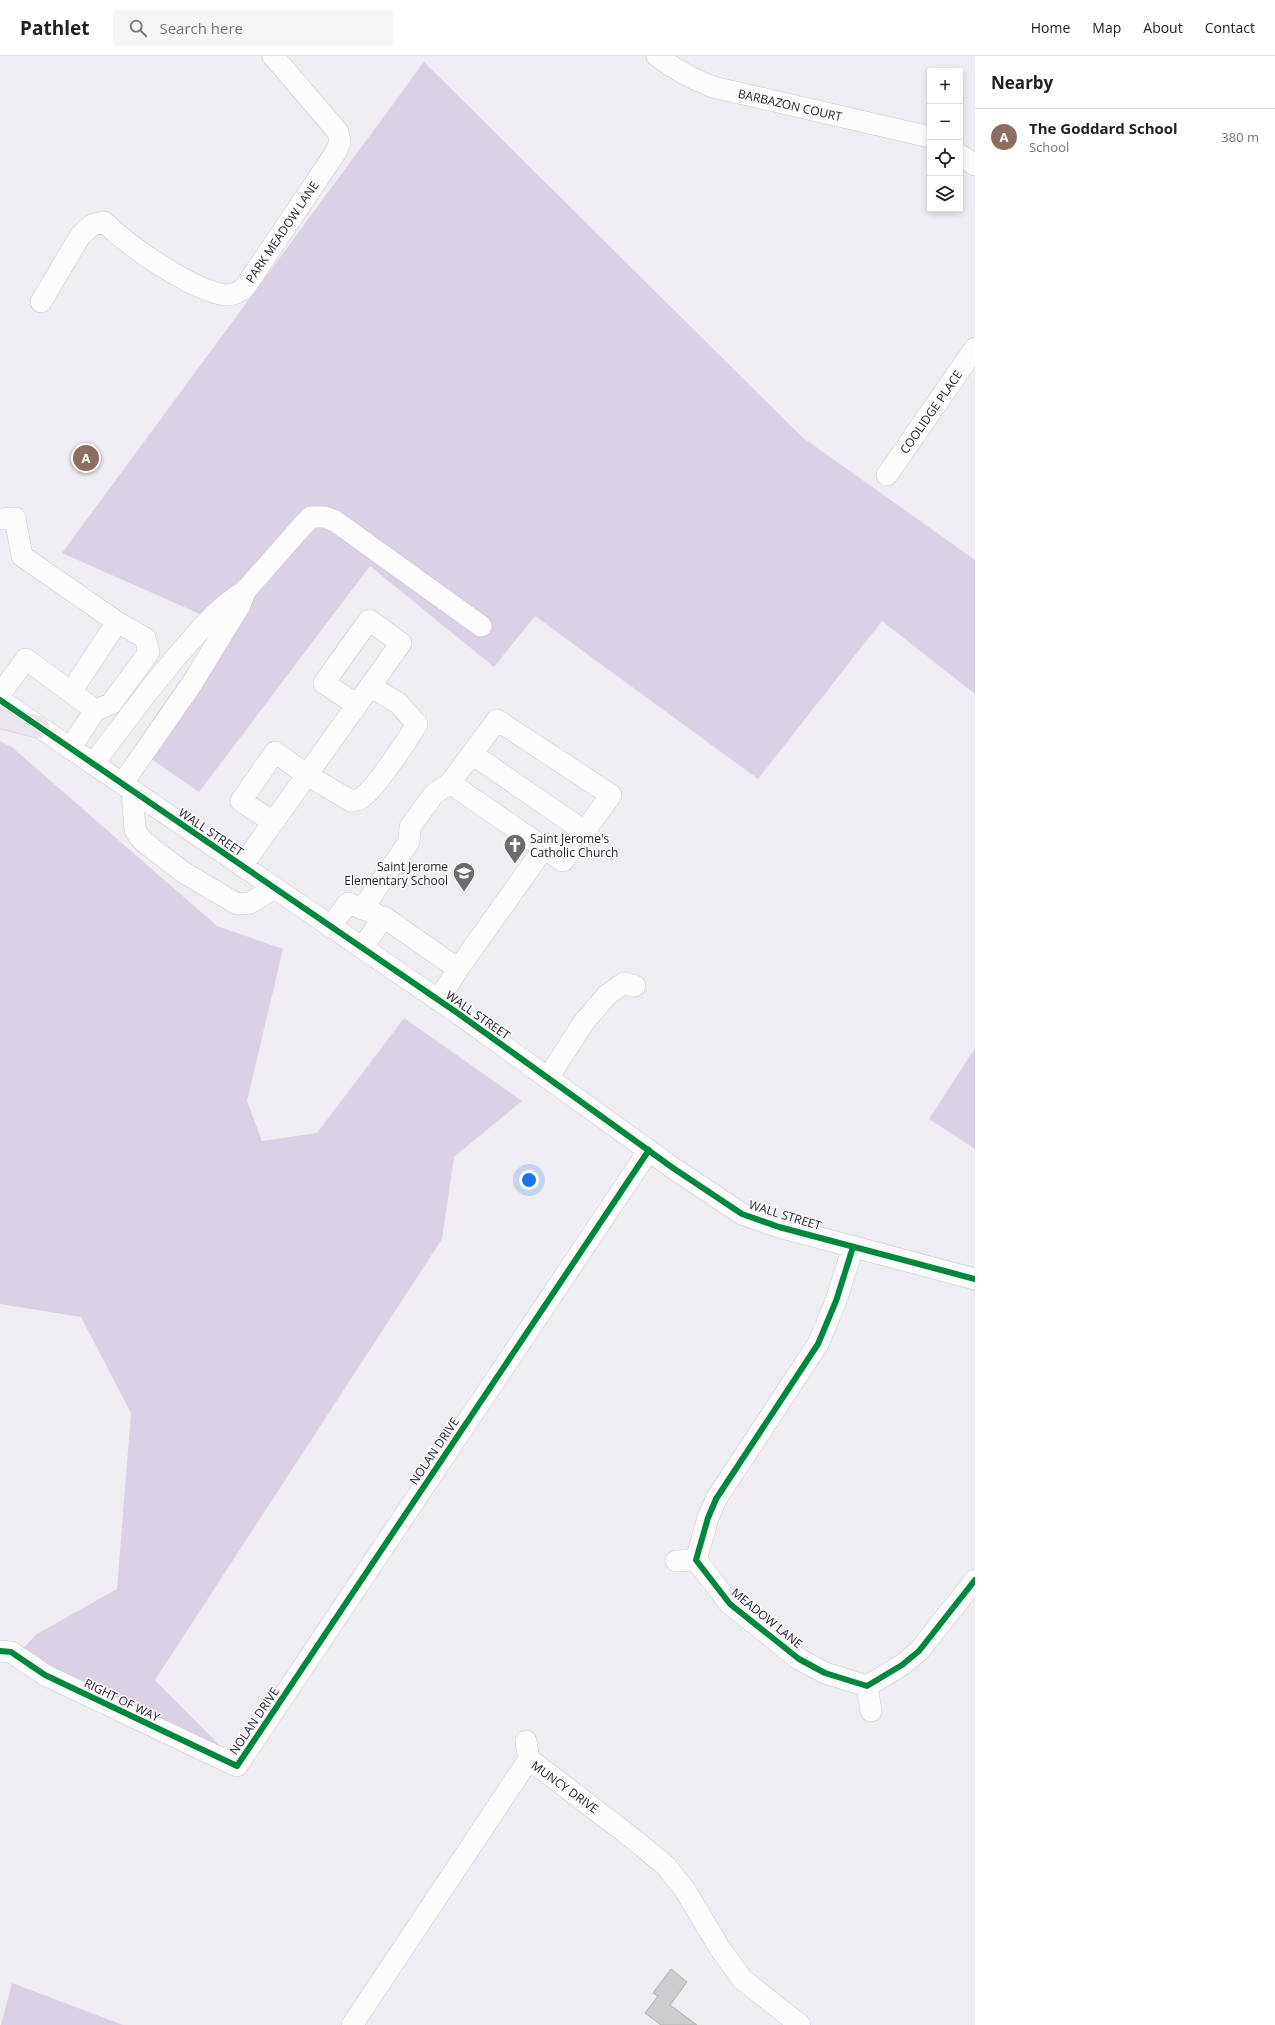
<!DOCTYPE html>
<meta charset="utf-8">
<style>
body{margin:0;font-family:"Open Sans",sans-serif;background:#f6f6f6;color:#202124}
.controls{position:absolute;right:12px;top:12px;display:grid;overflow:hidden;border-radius:4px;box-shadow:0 2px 6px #0003}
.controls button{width:36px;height:36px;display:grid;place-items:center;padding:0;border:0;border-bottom:1px solid #e0e0e0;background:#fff;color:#202124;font:20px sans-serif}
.you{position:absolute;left:529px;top:1124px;width:14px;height:14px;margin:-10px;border:3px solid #fff;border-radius:50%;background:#1a73e8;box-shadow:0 0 0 6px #1a73e833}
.badge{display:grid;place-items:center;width:26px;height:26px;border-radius:50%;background:#1a73e8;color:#fff;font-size:13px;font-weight:700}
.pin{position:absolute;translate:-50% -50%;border:2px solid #fff;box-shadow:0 1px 4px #0006}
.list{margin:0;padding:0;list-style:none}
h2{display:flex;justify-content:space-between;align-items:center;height:52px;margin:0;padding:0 16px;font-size:17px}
h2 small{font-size:13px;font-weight:400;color:#757577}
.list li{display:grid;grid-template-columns:26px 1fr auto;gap:12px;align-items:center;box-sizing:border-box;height:56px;padding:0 16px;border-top:1px solid #e0e0e0}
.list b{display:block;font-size:15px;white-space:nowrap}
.list p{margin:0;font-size:13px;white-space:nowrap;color:#757577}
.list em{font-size:13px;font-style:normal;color:#757577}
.icon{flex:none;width:22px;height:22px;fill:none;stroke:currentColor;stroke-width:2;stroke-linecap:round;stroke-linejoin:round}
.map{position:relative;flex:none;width:975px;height:1969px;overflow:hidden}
header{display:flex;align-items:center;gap:24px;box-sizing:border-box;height:56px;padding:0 20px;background:#fff;border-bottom:1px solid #e0e0e0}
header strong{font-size:19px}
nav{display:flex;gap:22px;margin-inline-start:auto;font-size:14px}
.search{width:280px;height:36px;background:#f6f6f6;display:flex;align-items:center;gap:10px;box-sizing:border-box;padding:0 14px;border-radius:4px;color:#757577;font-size:15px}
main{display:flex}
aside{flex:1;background:#fff}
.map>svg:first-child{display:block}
.green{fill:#dbd1e5}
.building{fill:#cdcdcf;stroke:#afaeb1}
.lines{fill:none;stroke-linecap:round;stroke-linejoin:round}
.minor-casing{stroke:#cac9cc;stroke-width:22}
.major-casing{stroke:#cac9cb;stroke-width:23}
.minor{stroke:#fdfcfd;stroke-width:21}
.major{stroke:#ebe6ee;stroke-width:22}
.cycleway-casing{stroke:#fcfafe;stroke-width:8}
.cycleway{stroke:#00873e;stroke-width:6}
.labels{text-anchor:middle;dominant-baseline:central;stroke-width:3;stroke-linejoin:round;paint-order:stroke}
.street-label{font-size:12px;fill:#262527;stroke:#fcfafe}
.poi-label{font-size:12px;fill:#262527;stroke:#fcfafe;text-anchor:start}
</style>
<header>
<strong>Pathlet</strong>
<div class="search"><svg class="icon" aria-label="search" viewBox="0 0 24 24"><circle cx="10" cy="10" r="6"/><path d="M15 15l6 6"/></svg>Search here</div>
<nav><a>Home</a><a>Map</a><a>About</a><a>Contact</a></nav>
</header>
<main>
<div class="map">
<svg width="975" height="1969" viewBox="0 0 975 1969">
<rect width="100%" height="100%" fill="#efedf1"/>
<!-- green -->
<path class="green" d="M424 6 802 381 975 504V638L882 565 758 723 535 560 494 611 370 510 199 736 134 691 220 567 62 497Z
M0 685 13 692 217 870 283 893 247 1045 262 1085 317 1077 404 962 522 1045 454 1101 442 1183 155 1624 237 1707 17 1598 37 1578 117 1533 131 1357 81 1261 0 1248Z
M975 992V1093L929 1063Z
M12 1927 123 1969H1Z"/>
<!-- building -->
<path class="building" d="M671 1913 687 1926 670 1949 697 1969H661L645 1957 658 1940 653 1937Z"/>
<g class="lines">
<!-- minor casing -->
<g class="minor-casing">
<path id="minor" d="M657 0C674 13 692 23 713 31L930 81
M960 99 975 109
M41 246 80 180 92 169 104 166C130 191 159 210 191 227 202 232 214 238 226 239 233 239 240 236 245 231L336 96 340 86 338 76 273 0
M887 419 975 292
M0 463 15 462 22 500 117 566 71 636
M245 535 304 468 311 461H325L335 465 481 570
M0 638 26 603 95 654 70 693
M0 644 459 958 673 1112 742 1158 779 1171 975 1223
M95 654 111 648 149 596 145 582 117 566
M472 698 584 775
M93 708C123 669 152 628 185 591 204 569 219 551 245 535L240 549 191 629 122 728
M132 735 135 773 138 779 144 786 183 816 237 848 250 847 274 832
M273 766 241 745 275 696 307 719 351 745C353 744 358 744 360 743 374 735 408 683 417 668L398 647 370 630
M242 810 401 587 369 564 324 627 357 649
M362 853 409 786 410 771 434 738 450 727 497 664 611 739 563 805 450 727
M330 871 348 847 376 858
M362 892 384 861 458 913 438 944
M458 913 544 792
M548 1022 584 966 607 939 624 927 635 930
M853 1191 836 1245 818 1288 716 1443 708 1462 696 1504 730 1548 799 1603 825 1617 867 1630 902 1609 919 1595 975 1524
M676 1505 696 1504
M0 1595 11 1596 45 1619 237 1710 649 1094
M867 1630 871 1655
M526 1685 529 1703
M529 1703 636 1785 666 1810 685 1834 719 1891 742 1923 800 1969
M352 1969 529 1703"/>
</g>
<!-- major casing -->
<g class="major-casing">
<path id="major" d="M0 661 38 671"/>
</g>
<!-- minor -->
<use href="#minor" class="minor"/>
<!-- major -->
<use href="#major" class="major"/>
<!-- cycleway casing -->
<g class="cycleway-casing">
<path id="cycleway" d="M0 644 459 958 673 1112 742 1158 779 1171 975 1223
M853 1191 836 1245 818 1288 716 1443 708 1462 696 1504 730 1548 799 1603 825 1617 867 1630 902 1609 919 1595 975 1524
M0 1595 11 1596 45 1619 237 1710 649 1094"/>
</g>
<!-- cycleway -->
<use href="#cycleway" class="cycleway"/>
</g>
<!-- icons -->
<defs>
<g id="church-pin" transform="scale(1.15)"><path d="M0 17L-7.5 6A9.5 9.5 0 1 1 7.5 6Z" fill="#6c6b6e" stroke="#fcfafe"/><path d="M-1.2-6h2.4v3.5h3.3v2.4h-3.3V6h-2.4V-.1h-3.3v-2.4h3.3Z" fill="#fff"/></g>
<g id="school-pin" transform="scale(1.15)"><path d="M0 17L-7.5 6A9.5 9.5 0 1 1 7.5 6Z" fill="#6c6b6e" stroke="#fcfafe"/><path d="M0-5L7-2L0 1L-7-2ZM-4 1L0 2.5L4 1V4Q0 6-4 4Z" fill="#fff"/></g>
</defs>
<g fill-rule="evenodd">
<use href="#church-pin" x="515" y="789"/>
<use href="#school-pin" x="464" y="817"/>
</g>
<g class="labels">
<!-- street labels -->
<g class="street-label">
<text transform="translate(790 49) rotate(13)">BARBAZON COURT</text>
<text transform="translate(282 176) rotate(-56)">PARK MEADOW LANE</text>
<text transform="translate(931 356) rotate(-55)">COOLIDGE PLACE</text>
<text transform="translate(211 776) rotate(34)">WALL STREET</text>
<text transform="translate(478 959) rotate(35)">WALL STREET</text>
<text transform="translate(785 1159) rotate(17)">WALL STREET</text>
<text transform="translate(434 1395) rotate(-56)">NOLAN DRIVE</text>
<text transform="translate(767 1562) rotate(39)">MEADOW LANE</text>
<text transform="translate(122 1644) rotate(26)">RIGHT OF WAY</text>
<text transform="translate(254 1665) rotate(-56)">NOLAN DRIVE</text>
<text transform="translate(565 1731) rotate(36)">MUNCY DRIVE</text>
</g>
<!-- poi labels -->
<g class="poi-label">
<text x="530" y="782">Saint Jerome's<tspan x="530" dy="14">Catholic Church</tspan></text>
<text x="448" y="810" text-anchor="end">Saint Jerome<tspan x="448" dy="14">Elementary School</tspan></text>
</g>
</g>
</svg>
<div class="controls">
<button>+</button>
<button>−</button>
<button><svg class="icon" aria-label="locate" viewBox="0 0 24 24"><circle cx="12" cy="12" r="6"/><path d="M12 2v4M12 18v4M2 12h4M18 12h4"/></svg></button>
<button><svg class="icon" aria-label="layers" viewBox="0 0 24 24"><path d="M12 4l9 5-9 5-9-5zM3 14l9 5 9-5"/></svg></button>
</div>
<div class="you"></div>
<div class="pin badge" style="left:86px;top:402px;background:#8d6e63">A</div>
</div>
<aside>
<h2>Nearby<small></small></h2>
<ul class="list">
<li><span class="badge" style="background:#8d6e63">A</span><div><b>The Goddard School</b><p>School</p></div><em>380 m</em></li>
</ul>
</aside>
</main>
